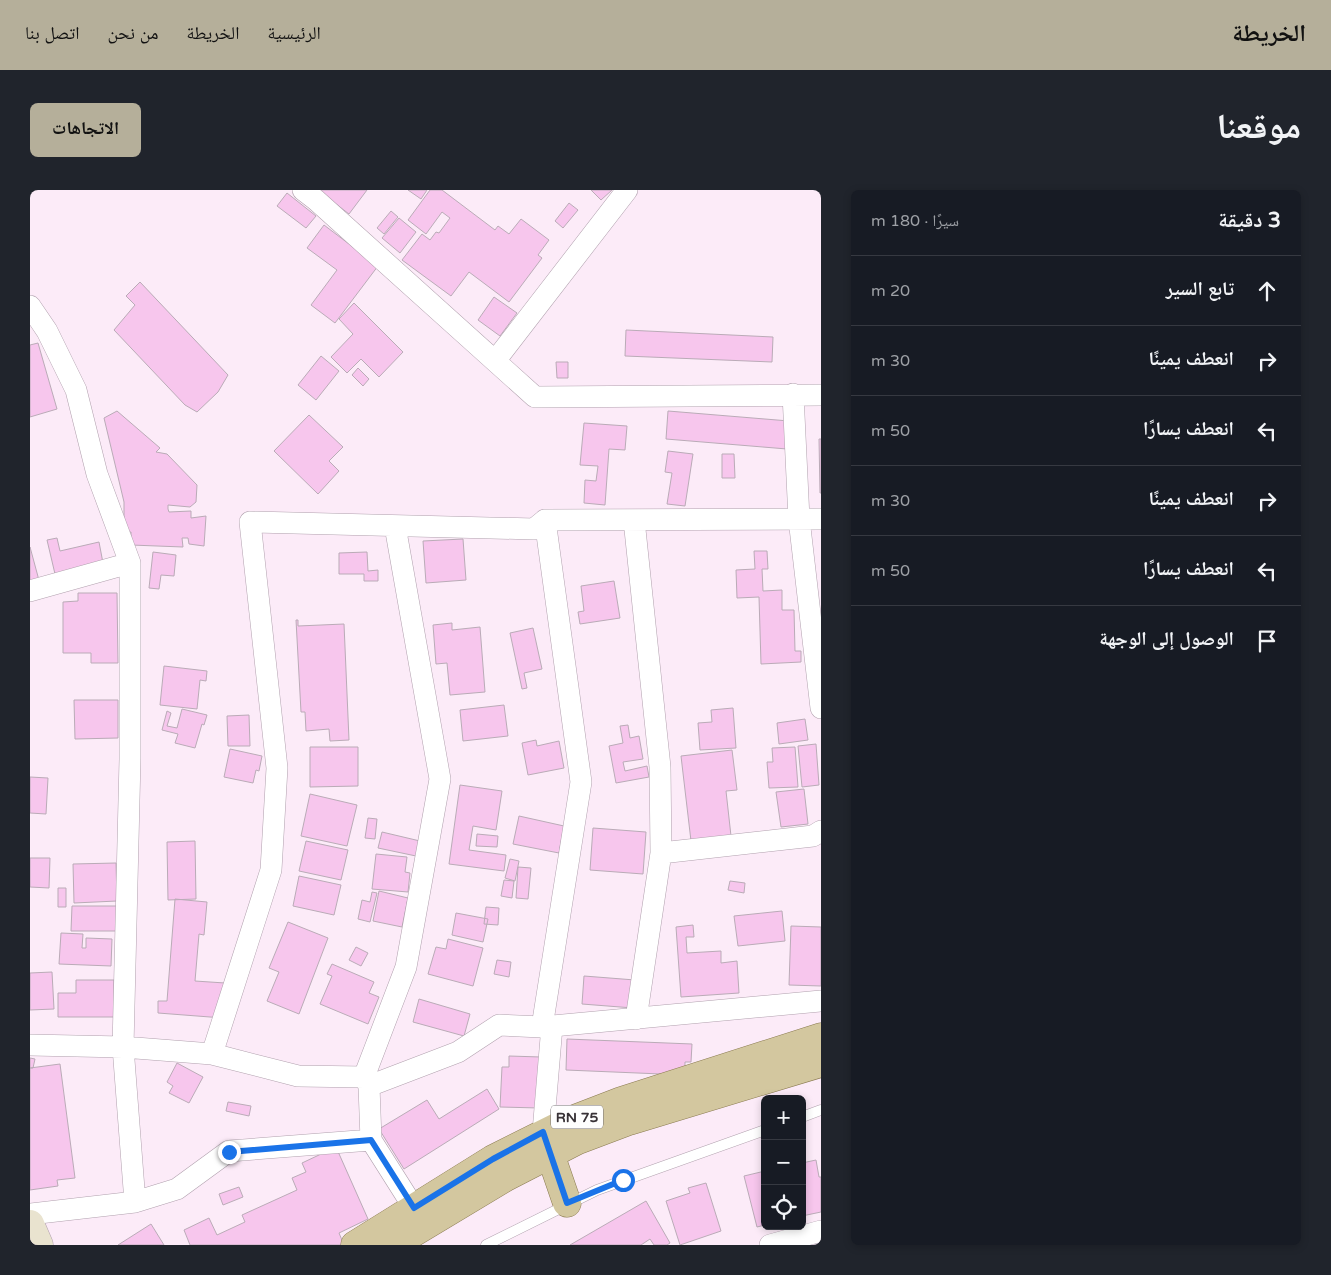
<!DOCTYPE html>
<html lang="ar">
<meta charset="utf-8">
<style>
body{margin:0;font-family:"Varela Round","Noto Naskh Arabic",sans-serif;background:#20242c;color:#f1f3f6;direction:rtl}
.controls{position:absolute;right:15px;bottom:15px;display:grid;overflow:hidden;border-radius:8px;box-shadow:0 2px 8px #0003}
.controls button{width:45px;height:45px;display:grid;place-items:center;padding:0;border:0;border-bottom:1px solid #363941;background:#171b24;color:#f1f3f6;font:25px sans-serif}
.stop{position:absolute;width:15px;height:15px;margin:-11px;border:4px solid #1a73e8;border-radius:50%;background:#fff}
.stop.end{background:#1a73e8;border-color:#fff;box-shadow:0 1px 5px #0008}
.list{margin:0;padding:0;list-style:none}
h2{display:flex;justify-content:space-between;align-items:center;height:65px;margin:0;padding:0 20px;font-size:21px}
h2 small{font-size:16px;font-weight:400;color:#9ea1a6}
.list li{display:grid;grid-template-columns:32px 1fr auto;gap:15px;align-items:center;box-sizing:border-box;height:70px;padding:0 20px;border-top:1px solid #363941}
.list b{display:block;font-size:19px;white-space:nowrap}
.list em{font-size:16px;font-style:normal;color:#9ea1a6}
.icon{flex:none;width:28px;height:28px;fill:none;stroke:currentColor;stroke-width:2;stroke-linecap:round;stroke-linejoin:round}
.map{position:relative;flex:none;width:791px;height:1055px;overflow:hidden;direction:ltr;border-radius:8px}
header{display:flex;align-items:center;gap:30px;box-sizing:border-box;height:70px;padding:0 25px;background:#b5af9a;color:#111}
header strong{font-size:24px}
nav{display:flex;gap:28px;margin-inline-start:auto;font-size:18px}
.intro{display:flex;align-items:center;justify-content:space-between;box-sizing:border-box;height:120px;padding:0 30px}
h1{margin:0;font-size:35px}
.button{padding:12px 22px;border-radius:8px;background:#b5af9a;color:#111;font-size:18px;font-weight:700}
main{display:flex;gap:30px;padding:0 30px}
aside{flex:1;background:#171b24;border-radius:8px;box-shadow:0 2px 8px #0003}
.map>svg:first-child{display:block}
.building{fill:#f7c6ed;stroke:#baabb7}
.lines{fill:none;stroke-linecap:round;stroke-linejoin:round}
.service-casing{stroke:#b1a1ae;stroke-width:11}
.minor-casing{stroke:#b1a1ae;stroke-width:22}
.secondary-casing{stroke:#b1a1ae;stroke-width:29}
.primary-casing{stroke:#8a7b51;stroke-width:29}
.service{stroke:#fff;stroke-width:10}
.minor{stroke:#fff;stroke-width:21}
.secondary{stroke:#e9e3cf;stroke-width:28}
.primary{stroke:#d3c79f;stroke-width:28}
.route{stroke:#1a73e8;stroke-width:6}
.labels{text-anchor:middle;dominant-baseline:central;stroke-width:4;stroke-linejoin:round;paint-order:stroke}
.shield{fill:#fefefe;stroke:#736f73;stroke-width:1}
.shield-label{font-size:14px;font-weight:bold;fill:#383237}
</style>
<header>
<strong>الخريطة</strong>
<nav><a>الرئيسية</a><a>الخريطة</a><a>من نحن</a><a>اتصل بنا</a></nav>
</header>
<div class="intro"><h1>موقعنا</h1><a class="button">الاتجاهات</a></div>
<main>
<aside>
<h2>3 دقيقة<small>سيرًا · 180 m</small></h2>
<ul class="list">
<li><svg class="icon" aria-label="ahead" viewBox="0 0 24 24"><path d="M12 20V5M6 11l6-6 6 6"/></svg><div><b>تابع السير</b></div><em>20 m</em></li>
<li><svg class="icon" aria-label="right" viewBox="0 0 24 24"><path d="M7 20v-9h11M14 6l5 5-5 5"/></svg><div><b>انعطف يمينًا</b></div><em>30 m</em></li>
<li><svg class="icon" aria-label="left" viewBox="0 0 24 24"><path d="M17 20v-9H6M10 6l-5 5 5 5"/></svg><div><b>انعطف يسارًا</b></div><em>50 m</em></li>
<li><svg class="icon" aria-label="right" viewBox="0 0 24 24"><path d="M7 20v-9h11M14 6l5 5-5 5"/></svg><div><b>انعطف يمينًا</b></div><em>30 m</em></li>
<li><svg class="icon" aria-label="left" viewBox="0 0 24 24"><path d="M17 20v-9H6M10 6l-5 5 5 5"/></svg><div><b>انعطف يسارًا</b></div><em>50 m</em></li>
<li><svg class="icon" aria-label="arrive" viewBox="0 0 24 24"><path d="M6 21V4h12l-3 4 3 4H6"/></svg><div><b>الوصول إلى الوجهة</b></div></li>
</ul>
</aside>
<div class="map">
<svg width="791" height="1055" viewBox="0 0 791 1055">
<rect width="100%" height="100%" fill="#fcebf8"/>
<!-- building -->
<path class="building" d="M288 0H337L319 24Z
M378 0H397L391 9Z
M400 0H412L465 40 468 36 479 44 491 29 519 50 508 65 512 68 479 112 439 82 421 106 372 70 392 44 400 50 406 42 409 43 420 28 412 22 396 44 378 30Z
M561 0H582L571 10Z
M257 3 286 26 276 38 247 16Z
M539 13 548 20 533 38 525 31Z
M361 21 368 27 354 44 347 38Z
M369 28 386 42 370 63 352 48Z
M294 35 348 76 305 133 281 115 307 80 277 58Z
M110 92 198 185 188 202 167 222 155 215 84 140 105 115 96 106Z
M464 107 487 123 470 146 448 130Z
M324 113 373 162 349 187 331 169 317 183 301 167 323 144 309 129Z
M596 140 743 147 742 172 595 166Z
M8 153 27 219 0 227V155Z
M291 166 309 181 286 210 268 195Z
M526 172H538V188H527Z
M328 178 339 189 333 196 322 185Z
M87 221 130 258 126 262 137 264 167 295 166 312 160 317 138 315V319L139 322 161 321V328L176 326 174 356 159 354 158 348H152L153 357 101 355V342H94V312L74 228Z
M638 221 759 231 757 259 636 249Z
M279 225 313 257 299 271 309 281 288 304 244 261Z
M554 233 597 236 595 260 579 259 575 315 554 313 555 290 566 291 568 276 550 275Z
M789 249H791V303H790Z
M638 261 663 264 655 316 637 314 642 283 635 282Z
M692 264H704L705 288H692Z
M27 348 30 361 69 352 73 373 25 384 17 350Z
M433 349 436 390 396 393 393 351Z
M0 357 10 394 0 397Z
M724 361H737L738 379H732L733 401 752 400V420H764L765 461H771V472L731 474 729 407 707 408 706 380 725 379Z
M123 362 146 365 144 386 131 385 129 399 119 398Z
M337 362 338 381 348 380V391H334V384H309V363Z
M584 391 590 428 550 434 548 422 554 421 551 396Z
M48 403H87L88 473H61V463H33V412L48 411Z
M266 430H268V436L314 434 319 550 300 551 299 539 276 541 275 522H271Z
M422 433V440L450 437 455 502 420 505 417 473 406 474 403 435Z
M503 438 512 479 494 483 497 498 492 499 480 443Z
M134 476 177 481 176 491 170 490 167 519 130 515Z
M44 510H88V548L45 549Z
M474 515 478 546 433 551 430 520Z
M703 518 706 558 670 560 668 533 682 532 681 520Z
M152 519 177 525 174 535 172 534 165 558 145 553 148 544 132 540 137 521 141 523 137 536 147 538Z
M219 525 220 556H198L197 526Z
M775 529 778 550 749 554 747 533Z
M598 535 600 548 609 546 613 569 593 572 595 581 617 576 619 587 586 593 579 556 593 553 590 536Z
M506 550 507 556 529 551 534 578 498 585 492 553Z
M786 554 789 595 772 597 768 556Z
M280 557H328V596L280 597Z
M765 557 768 597 739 598 737 572H743L742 558Z
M200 559 232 566 229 581 226 580 223 593 194 587Z
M702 560 707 600 696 601 701 646 661 651 651 566Z
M0 587 18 588 16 624 0 623Z
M430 595 472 601 466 640 443 636 439 660 476 665 474 681 419 674Z
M774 599 778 634 751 637 746 602Z
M280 604 327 615 317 656 271 646Z
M489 626 534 636 529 663 483 654Z
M338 628 347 629 345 649 335 648Z
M563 638 616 642 613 684 560 680Z
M352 642 390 651 386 666 348 658Z
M447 644 468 646 467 657 446 656Z
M165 651 166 709 138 710 137 652Z
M276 651 318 660 311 690 269 681Z
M346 664 377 667 375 682 380 683 378 702 342 699Z
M0 668H20L19 698 0 697Z
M480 669 489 671 485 691 475 688Z
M86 673 87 711 44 713 43 674Z
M488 677 501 678 498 709 486 708Z
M269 686 311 695 304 725 263 716Z
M474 690 484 691 482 708 471 706Z
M700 691 715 693 714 703 698 700Z
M28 698H36V717H28Z
M349 701 378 708 372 737 343 731Z
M342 702 347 703 340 732 328 729 332 710 340 712Z
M145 709 177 712 174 745 169 744 165 791 195 793 193 828 128 823V811H137Z
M42 716H93V741H41Z
M456 717 469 718 468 735 454 734Z
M752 721 755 751 708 756 704 726Z
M426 723 458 729 453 752 422 745Z
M258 732 298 748 269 824 237 811 249 782 239 778Z
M663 735 664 747H656L657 763 691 761V773L707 771 709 803 651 807 646 737Z
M761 736 791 737V796L759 795Z
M31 743 53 744 52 758H56V748L82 749 81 776 29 774Z
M418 749 453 758 443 796 398 784 406 757 416 759Z
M326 757 338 763 331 776 319 770Z
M467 770 481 772 479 787 464 784Z
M302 774 344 792 339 803 349 807 338 834 290 814 302 786 297 784Z
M22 782 24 819 0 820V783Z
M554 786 605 790 603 818 552 814Z
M46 790H84V827H28V803H46Z
M389 809 440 824 434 846 383 832Z
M537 849 662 854 661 872H655V885L536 880Z
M479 866 511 867 509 918 470 917 472 877H479Z
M0 868 5 869 3 878H0Z
M147 873 173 887 159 913 139 903 143 896 137 892Z
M30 874 45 988 27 990 28 996 0 1000V878Z
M457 899 469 919 374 979 349 939 397 910 409 929Z
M198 912 221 916 219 926 196 921Z
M306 957 338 1029 309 1043 314 1055H160L154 1040 179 1028 187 1045 215 1032 212 1025 267 1000 262 988 276 982 272 973Z
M786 970 789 987H791V1022L772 1026V973Z
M735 981V1035L727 1037 714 986Z
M676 993 691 1041 650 1055 636 1011 660 1003 658 998Z
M209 997 213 1007 193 1015 189 1004Z
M616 1011 640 1053 637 1055H624L620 1049 611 1055H540Z
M121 1034 134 1055H88Z"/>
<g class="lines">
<!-- service casing -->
<g class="service-casing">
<path id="service" d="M772 927 791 920
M456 1055 567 1000 735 940"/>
</g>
<!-- minor casing -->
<g class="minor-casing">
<path id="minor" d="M273 0 286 10 505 207 791 205
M0 116 17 141 46 200 67 284 100 373V569L93 857 105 1012 0 1024
M465 171 597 0
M763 204 769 329 791 518
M604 330 630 577 631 663 606 829
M0 401 100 373
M631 663 783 646 791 641
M512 837 791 811
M0 855 93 857 182 864 268 886 334 887 339 896 428 862 469 835 512 837 551 592 515 330
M182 864 241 680 247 578 220 332 504 339 515 330 791 329
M334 887 376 777 410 589 365 336
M513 942 522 836
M341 950 384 1018
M105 1012 147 999 199 961 341 950 339 896
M740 1055 791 1041"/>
</g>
<!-- secondary casing -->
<g class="secondary-casing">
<path id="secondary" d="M0 1034 9 1055"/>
</g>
<!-- primary casing -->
<g class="primary-casing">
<path id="primary" d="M514 946 537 1013
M325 1055 463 969 539 931 591 911 791 847
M363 1055 476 987 546 951 599 931 791 873"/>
</g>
<!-- service -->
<use href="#service" class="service"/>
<!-- minor -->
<use href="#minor" class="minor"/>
<!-- secondary -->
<use href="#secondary" class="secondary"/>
<!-- primary -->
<use href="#primary" class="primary"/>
</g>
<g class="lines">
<!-- route -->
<path class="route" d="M199 962 341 950 384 1018 463 969 513 942 537 1013 593 990"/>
</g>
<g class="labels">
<!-- shield labels -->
<rect class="shield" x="521" y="915.5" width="52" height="23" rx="4"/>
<g class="shield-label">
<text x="547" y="927">RN 75</text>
</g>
</g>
</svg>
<div class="controls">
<button>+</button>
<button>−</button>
<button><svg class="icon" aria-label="locate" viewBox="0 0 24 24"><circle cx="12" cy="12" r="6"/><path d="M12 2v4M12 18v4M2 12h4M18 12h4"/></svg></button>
</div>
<div class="stop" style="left:593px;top:990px"></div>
<div class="stop end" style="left:199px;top:962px"></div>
</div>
</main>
